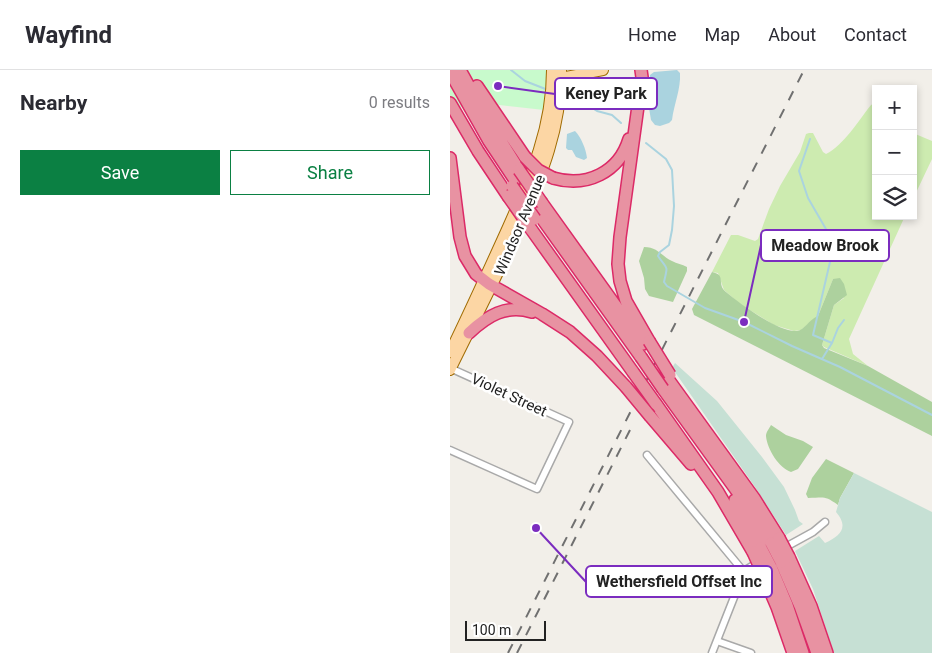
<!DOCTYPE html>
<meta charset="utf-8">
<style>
body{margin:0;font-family:Roboto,sans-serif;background:#f2f2f3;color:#2b2b33}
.controls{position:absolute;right:15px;top:15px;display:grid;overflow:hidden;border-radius:0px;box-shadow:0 2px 8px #0003}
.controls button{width:45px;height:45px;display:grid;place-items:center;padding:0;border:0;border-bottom:1px solid #e1e1e2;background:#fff;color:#2b2b33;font:25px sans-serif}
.scale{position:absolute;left:15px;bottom:12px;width:81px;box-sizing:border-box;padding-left:5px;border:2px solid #222;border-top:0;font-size:14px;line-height:18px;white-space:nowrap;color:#222;-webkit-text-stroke:4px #fff;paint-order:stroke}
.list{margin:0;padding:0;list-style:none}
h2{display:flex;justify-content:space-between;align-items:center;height:65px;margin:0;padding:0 20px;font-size:21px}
h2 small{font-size:16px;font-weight:400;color:#7c7c81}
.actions{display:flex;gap:10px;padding:15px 20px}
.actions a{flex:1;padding:11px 0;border:1px solid #0b8043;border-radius:0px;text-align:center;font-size:18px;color:#0b8043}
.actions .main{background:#0b8043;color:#fff}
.icon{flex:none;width:28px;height:28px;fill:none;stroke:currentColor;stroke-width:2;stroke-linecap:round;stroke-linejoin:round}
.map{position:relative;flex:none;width:482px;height:583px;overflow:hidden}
header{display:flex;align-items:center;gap:30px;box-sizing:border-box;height:70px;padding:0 25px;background:#fff;border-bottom:1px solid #e1e1e2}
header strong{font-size:24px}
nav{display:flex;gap:28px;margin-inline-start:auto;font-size:18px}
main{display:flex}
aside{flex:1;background:#fff}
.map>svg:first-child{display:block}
.grass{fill:#cdebb0}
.forest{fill:#add19e}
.wetland{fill:#c6e0d4}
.park{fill:#c8facc}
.water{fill:#aad3df}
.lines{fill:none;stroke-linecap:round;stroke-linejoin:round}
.stream{stroke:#aad3df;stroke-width:2}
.minor-casing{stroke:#a9a9a9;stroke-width:9}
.primary-casing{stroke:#a06b00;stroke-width:12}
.motorway-casing{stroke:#dc2a67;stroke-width:14}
.minor{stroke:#fff;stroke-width:6}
.primary{stroke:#fcd6a4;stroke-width:10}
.motorway{stroke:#e892a2;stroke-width:11}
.rail{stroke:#707070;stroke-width:2;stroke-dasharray:10 10;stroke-linecap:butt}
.motorway-bridge-casing{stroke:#dc2a67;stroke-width:14;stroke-linecap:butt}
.motorway-bridge{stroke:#e892a2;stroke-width:11}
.labels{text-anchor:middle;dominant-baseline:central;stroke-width:5;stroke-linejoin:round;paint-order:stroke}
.street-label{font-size:15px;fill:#222;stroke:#fff}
.leader{fill:none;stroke:#7b2cbf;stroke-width:2}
.callout-dot{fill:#7b2cbf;stroke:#fff;stroke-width:2}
.callout{fill:#fff;stroke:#7b2cbf;stroke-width:2}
.callout-label{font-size:16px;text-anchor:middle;font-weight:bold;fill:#222}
</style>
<header>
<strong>Wayfind</strong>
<nav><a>Home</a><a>Map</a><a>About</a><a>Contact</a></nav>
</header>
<main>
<aside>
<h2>Nearby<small>0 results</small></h2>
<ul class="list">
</ul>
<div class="actions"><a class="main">Save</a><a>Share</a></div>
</aside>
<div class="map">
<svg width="482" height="583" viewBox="0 0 482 583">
<rect width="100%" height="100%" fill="#f2efe9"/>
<!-- grass -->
<path class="grass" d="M426 32V146H455L399 269 403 284 418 296 374 277 372 275 384 235 394 228 383 209 368 246 351 260 344 261 324 255 290 234 274 220 268 203 262 202 281 165H288L305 171 308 169 319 139 330 116 350 82 356 64 359 63H363L373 82 376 84C394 75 408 51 421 35Z
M463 63 482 71V89L463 129Z"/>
<!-- forest -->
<path class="forest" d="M194 177C208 177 211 186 222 191 227 194 232 194 237 197V201L223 232 199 226 195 219 194 208 189 191Z
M262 202C277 205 266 214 276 222 289 233 329 263 347 261 355 260 358 250 368 246L383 209 390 208 394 214 397 225 384 235 372 275 374 278 418 296 482 332V366L244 245 242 239Z
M321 355 336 365 353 371 363 377 348 399 341 402C329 398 317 379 316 366 316 362 319 359 321 355Z
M376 389 404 403 390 428 388 435C374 425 374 428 358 428L356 424 362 408Z"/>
<!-- wetland -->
<path class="wetland" d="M225 293 267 331 312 387 334 417 345 440 349 451 353 454 336 465 305 417 227 305 222 298Z
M404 403 482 442V583H384L363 519 345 481 369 466 375 473C391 466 399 457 386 442L390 428Z"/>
<!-- park -->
<path class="park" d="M0 0H99L94 40 32 33 0 39Z"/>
<!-- water -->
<path class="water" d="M227 0 230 3C231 19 224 34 222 50L219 53 210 56 205 55 201 50 199 38 200 5 204 2Z
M125 61C131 67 136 79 137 88L134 90 126 87 122 80H118L116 78 117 64Z"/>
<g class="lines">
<!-- stream -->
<path class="stream" d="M61 0 75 11 98 20
M115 24 123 26 147 41 162 45 171 53
M360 69 349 101 358 128 380 166 383 179 363 265 382 273 372 289
M196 73 216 89 222 100 224 136 222 160 219 175 210 182 208 186C218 201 218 194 214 212L217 216 255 238 294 252 342 276 390 297 482 345
M382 273 388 258 394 250"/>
<!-- minor casing -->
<g class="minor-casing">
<path id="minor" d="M0 298 119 352 87 419 0 380
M197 385 294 502
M332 479 363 462 375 452
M267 571 301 583
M262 583 292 507 297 499 310 491"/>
</g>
<!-- primary casing -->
<g class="primary-casing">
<path id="primary" d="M105 9 153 0
M0 282C20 241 39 199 58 157 81 105 102 58 102 0
M0 300C23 253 48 205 69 157 92 106 112 56 111 0"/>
</g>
<!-- motorway casing -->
<g class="motorway-casing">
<path id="motorway" d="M10 0 36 47 69 100
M191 0 192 7 170 167 168 194 170 211 176 231 199 271
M0 2 39 71 65 110
M27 16 75 87
M0 33 28 81 58 126
M0 88 10 167 15 186 26 204 39 214 92 244 120 262 147 286 176 317
M103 108C137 118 169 102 179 69
M92 133 193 274
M88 143 191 287
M81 159 183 302
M19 263C37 246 56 234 82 242
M218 309 304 428 329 468
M213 319 297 435 321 473
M206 334 268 422 303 482
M200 346 241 394
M285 430 311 478
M339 487 361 536 377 583
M331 492 350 536 367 583
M321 497 337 535 353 583
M312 502 327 537 343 583"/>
</g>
<!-- minor -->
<use href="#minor" class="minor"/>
<!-- primary -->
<use href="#primary" class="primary"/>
<!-- motorway -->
<use href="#motorway" class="motorway"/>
<!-- rail -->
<path class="rail" d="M58 583 354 0
M67 583 181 358"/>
<!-- motorway-bridge casing -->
<g class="motorway-bridge-casing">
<path id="motorway-bridge" d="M75 87 88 100 103 108
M69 100 92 133
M62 116 85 149
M58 126 81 159
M199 271 220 305
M191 287 213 319
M183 302 206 334
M176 317 200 346
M329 468 339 487
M321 473 331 492
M311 478 321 497
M303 482 312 502"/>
</g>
<!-- motorway-bridge -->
<use href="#motorway-bridge" class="motorway-bridge"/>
</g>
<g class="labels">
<!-- street labels -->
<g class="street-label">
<text transform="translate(70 155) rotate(-67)">Windsor Avenue</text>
<text transform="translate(59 325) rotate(25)">Violet Street</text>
</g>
</g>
<!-- callouts -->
<path class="leader" d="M48 16L105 24M294 252L311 175M86 458L136 512"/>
<g class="callout-dot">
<circle cx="48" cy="16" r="5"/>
<circle cx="294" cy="252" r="5"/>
<circle cx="86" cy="458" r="5"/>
</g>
<g class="callout">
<rect x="105" y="8" width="102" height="31" rx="5"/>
<rect x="311" y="160" width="128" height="31" rx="5"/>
<rect x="136" y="496" width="186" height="31" rx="5"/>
</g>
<g class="callout-label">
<text x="156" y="29">Keney Park</text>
<text x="375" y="181">Meadow Brook</text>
<text x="229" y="517">Wethersfield Offset Inc</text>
</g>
</svg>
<div class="controls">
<button>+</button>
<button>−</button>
<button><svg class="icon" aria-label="layers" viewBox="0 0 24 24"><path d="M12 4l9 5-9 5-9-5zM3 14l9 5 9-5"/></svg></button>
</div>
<div class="scale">100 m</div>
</div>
</main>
